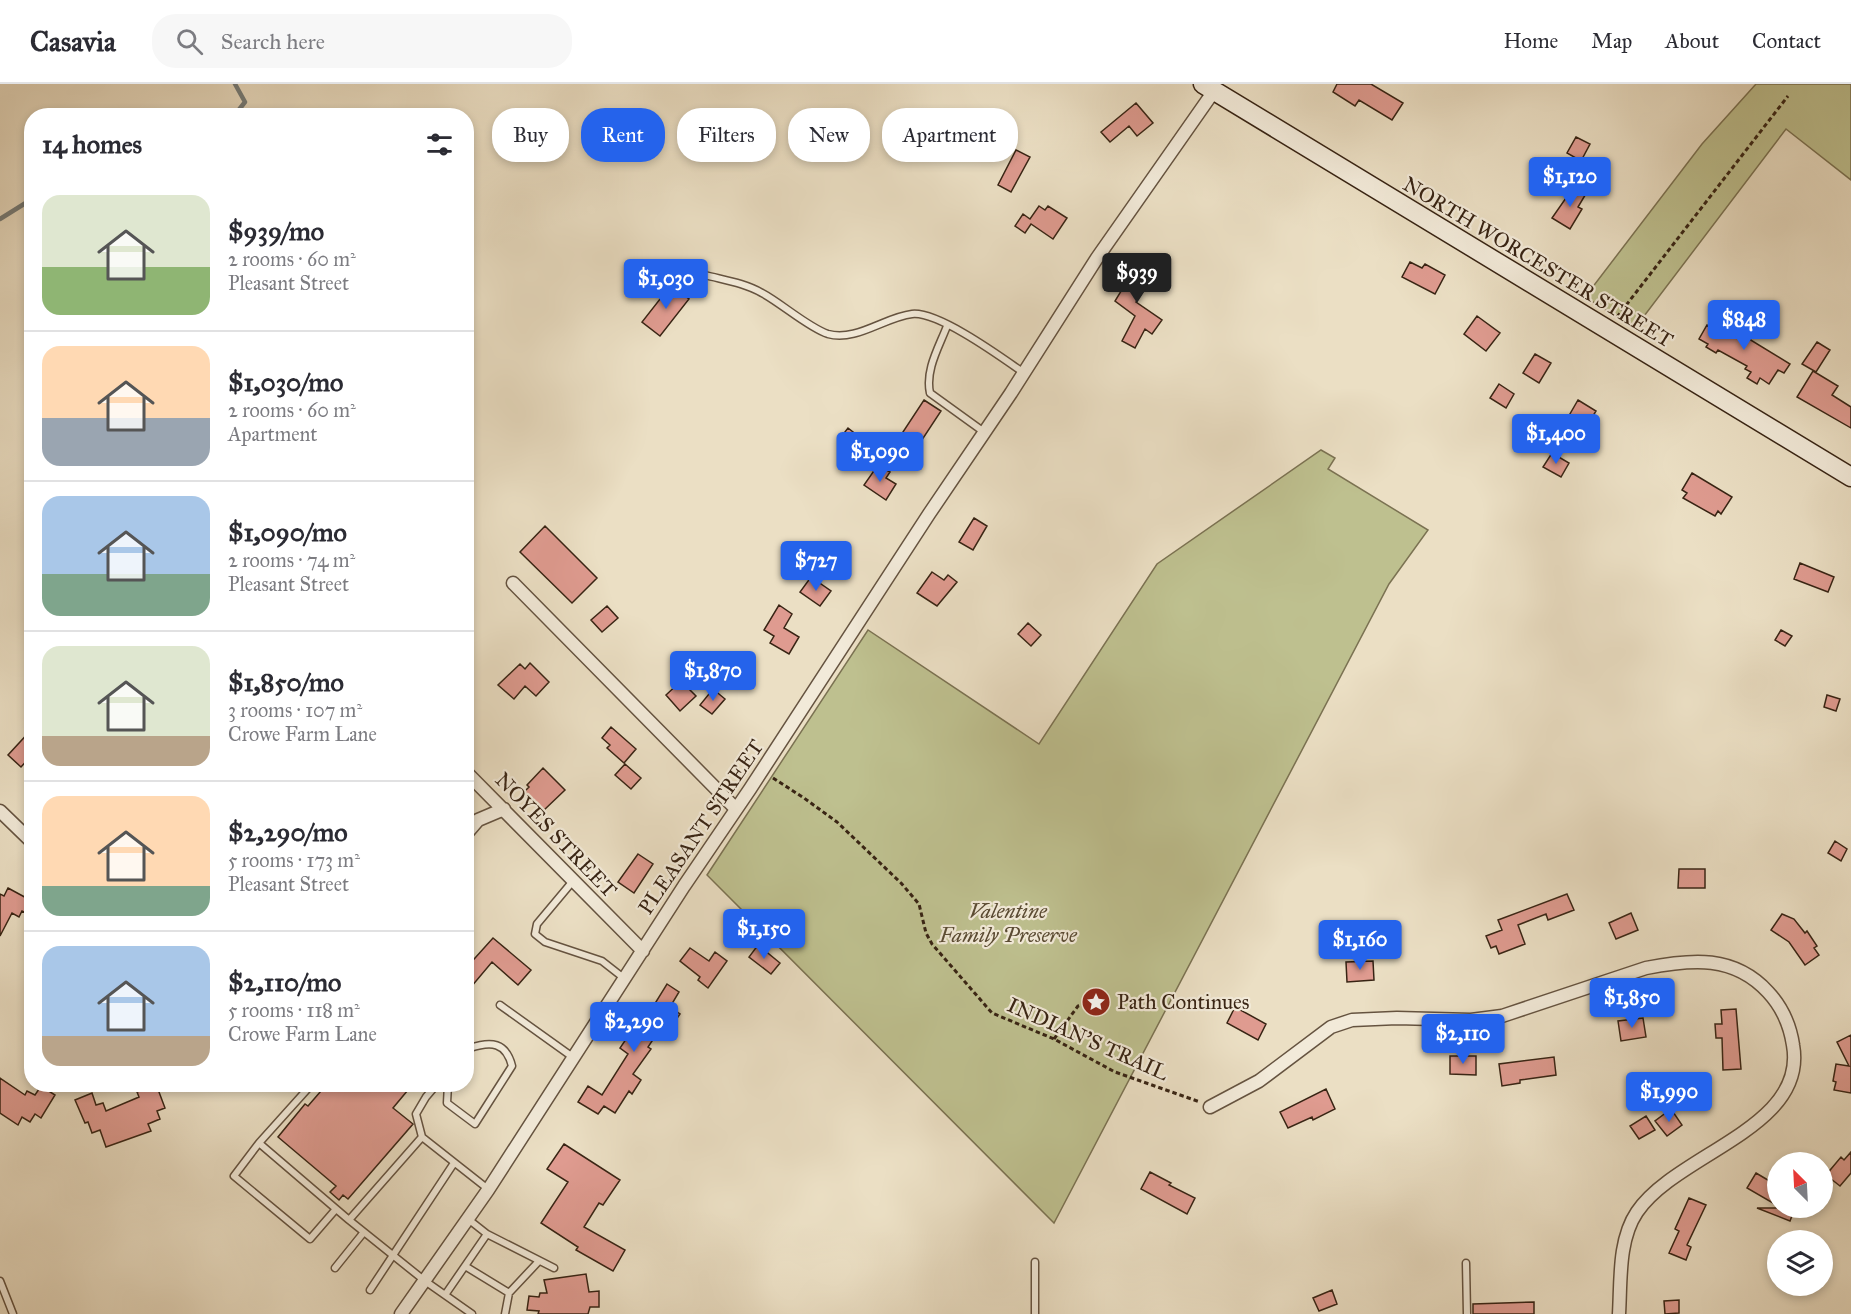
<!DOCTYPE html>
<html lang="en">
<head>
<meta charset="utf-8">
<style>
  body { margin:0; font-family:"IM FELL Great Primer",serif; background:#f7f7f7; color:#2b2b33; height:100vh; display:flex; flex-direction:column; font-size:22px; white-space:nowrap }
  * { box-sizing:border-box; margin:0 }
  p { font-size:20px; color:#7c7c81 }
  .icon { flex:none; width:33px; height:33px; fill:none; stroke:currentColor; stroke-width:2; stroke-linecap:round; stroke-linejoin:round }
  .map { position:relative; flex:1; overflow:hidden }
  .details { position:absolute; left:24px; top:24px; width:450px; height:984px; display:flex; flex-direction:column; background:#fff; border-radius:24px; box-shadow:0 3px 9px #0003 }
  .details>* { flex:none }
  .banner { position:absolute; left:492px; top:24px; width:570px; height:54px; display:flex; gap:12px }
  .needle { width:39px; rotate:336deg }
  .fabs { position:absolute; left:1767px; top:1068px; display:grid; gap:12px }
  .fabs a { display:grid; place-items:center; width:66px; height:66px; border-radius:50%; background:#fff; box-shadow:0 3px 9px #0003; font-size:30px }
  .price { position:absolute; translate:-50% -51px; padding:0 14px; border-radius:6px; background:#2563eb; color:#fff; font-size:20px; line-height:39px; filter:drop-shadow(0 2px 3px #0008) }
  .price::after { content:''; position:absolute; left:50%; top:36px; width:18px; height:14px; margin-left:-9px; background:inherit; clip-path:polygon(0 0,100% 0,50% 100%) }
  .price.selected { background:#222; color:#fff }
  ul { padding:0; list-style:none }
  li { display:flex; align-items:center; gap:18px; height:150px; padding:0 18px }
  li+li { border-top:2px solid #e1e1e2 }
  li span { display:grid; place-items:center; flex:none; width:168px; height:120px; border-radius:18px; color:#555 }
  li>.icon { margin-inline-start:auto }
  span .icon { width:72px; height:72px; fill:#fffc; stroke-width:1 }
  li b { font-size:26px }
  h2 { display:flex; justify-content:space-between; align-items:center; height:72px; padding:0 18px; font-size:26px }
  .tag { padding:0 21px; border-radius:24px; background:#fff; box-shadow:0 3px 9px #0003; font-size:21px; line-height:54px }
  .tag.selected { background:#2563eb; color:#fff }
  header { display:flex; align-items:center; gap:36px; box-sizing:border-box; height:84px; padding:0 30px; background:#fff; border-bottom:2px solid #e1e1e2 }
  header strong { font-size:28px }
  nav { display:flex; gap:33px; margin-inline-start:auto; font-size:21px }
  .search { width:420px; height:54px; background:#f7f7f7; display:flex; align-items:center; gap:15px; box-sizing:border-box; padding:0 21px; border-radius:24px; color:#7c7c81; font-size:22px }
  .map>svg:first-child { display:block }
  .green { fill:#bec08f; stroke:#7b7252; stroke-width:1.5 }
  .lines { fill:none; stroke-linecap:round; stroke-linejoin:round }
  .stream { stroke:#757d7b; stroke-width:4.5 }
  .building { fill:#df9b90; stroke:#382414; stroke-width:1.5 }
  .lane-casing { stroke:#655340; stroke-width:9 }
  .street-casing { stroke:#655340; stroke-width:15 }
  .secondary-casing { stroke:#382414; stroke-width:21 }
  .path { stroke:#382414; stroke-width:3; stroke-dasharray:4.5 3; stroke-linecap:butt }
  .lane { stroke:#f2ead9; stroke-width:6 }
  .street { stroke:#f2ead9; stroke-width:12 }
  .secondary { stroke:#f2ead9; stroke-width:18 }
  .labels { text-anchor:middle; stroke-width:4.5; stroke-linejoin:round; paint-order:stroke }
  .street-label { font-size:21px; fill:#382414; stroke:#f2ead9 }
  .park-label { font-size:21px; font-style:italic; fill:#5a4b33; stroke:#f2ead9 }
  .poi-label { font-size:21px; fill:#382414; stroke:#f2ead9; text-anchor:start }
</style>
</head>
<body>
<header>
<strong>Casavia</strong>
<div class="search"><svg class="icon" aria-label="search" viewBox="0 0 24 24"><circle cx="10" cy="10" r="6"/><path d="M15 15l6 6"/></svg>Search here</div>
<nav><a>Home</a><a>Map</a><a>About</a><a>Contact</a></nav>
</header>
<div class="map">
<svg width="1851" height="1230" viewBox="0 0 1851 1230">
  <rect width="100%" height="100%" fill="#ebdfc4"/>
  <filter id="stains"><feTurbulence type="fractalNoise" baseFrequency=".00333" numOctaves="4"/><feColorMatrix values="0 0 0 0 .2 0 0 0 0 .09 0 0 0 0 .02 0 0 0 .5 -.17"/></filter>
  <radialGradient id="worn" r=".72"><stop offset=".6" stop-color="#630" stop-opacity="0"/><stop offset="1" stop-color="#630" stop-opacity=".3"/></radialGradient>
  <!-- green -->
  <path class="green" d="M1756,0H1851V96L1786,45L1635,244L1585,213L1702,60Z
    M1321,366L1335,374L1328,385L1428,446L1389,500L1054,1139L707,791L868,546L1039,660L1157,480Z"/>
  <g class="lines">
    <!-- stream -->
    <path class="stream" d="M234,32L245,18L235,0
      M0,135L32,115"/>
  </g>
  <!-- building -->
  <path class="building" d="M1337,0H1371L1403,19L1392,36L1359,16L1355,22L1333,8Z
    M1136,19L1153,39L1137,52L1129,42L1110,58L1101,48Z
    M1576,53L1590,60L1581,77L1567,69Z
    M1016,66L1030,73L1011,108L998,101Z
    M1575,101L1587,108L1578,123L1582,125L1570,145L1552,134Z
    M1039,122L1045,126L1048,122L1067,134L1053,155L1031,140L1025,149L1015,142L1023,130L1030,135Z
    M1136,178L1155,190L1136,218L1162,236L1152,250L1145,245L1135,264L1122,257L1135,232L1115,217L1123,204L1120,202Z
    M1410,178L1422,184L1425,180L1445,191L1435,210L1402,193Z
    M671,201L689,215L660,252L642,238Z
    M1477,232L1500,249L1486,267L1464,250Z
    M1726,234L1753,250L1749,255L1790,280L1784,289L1778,286L1769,300L1760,294L1757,300L1747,294L1751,288L1745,285L1747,282L1718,266L1716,269L1706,263L1708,260L1699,255L1707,241L1719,247Z
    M1817,258L1830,266L1816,288L1802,280Z
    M1535,270L1551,279L1539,299L1523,289Z
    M1813,287L1838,302L1832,311L1851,323V344L1797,313Z
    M1499,300L1514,310L1506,324L1490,314Z
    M924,316L941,327L914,368L897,357Z
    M1578,316L1596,327L1585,345L1581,343L1577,350L1563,342Z
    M848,344L876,366L869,375L841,353Z
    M1552,369L1569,379L1561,393L1543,383Z
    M878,381L890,388L886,394L896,400L886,416L864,401Z
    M1692,389L1732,413L1721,430L1718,427L1715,432L1683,414L1687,409L1682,406Z
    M974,434L987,442L973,466L959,458Z
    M545,442L597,494L572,519L520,468Z
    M1800,479L1834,493L1828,508L1794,495Z
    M932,488L944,496L948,491L957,498L937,522L917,509Z
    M811,493L831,507L820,522L800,508Z
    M779,521L792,530L784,544L799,553L789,570L770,559L774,552L764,546Z
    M607,522L618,534L602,548L591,536Z
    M1028,539L1041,551L1031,562L1018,550Z
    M1781,546L1792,552L1785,562L1775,556Z
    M530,579L549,598L536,612L525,602L514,615L498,601L520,580L525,585Z
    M681,597L696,612L680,627L666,611Z
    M713,605L725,615L712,630L700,621Z
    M1827,611L1840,615L1836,627L1824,623Z
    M611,643L636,665L624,679L607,664L610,661L602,654Z
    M32,645V671L21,683L8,671Z
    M625,680L641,694L631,705L615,691Z
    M543,684L565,706L543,727L524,708L529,703L527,701Z
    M1835,757L1847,765L1841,777L1828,769Z
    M638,770L653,780L634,809L618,798Z
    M1679,785H1705V804H1678Z
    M8,804L32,817V832L22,827L19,833L12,829L0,852V810L4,812Z
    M1567,810L1574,826L1548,836L1546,830L1518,841L1525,860L1499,870L1496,862L1491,864L1486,852L1502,846L1498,836Z
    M1631,829L1638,846L1616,855L1609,839Z
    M1782,830L1794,835L1805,849L1807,847L1817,862L1814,864L1819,871L1805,881L1789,858L1771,846Z
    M493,854L531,886L518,901L492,878L466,909V884Z
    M758,861L780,879L771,890L749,873Z
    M690,864L709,877L715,868L727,877L708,904L698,896L700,893L680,877Z
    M1373,877L1374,896L1347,898L1346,878Z
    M667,900L679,908L670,923L680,930L671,943L664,939L648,963L651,965L633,990L641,996L632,1010L629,1007L615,1029L604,1022L598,1030L578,1018L588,1002L602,1011L628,970L620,964L639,936L635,934L643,921L651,926Z
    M1235,923L1266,940L1258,956L1227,939Z
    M1736,925L1741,985L1723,986L1722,954H1716L1715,940H1722L1721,926Z
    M1643,934L1646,953L1621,957L1618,937Z
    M1851,951V1009L1834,1006L1836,998L1833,997L1836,980L1849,982L1837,958Z
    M1450,972H1476V991L1450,990Z
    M1554,973L1556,991L1520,996V999L1502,1002L1499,980Z
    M0,994L25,1011L27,1007L35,1011L41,1002L55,1011L41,1034L35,1030L30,1038L22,1033L18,1041L0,1029Z
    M143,1000H156L165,1024L157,1027L160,1035L148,1040L151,1047L106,1063L100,1046L92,1049L88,1038L85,1039L75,1016L92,1009L96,1021L103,1019L106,1027L139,1013L137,1008L145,1005Z
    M327,1000H413L393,1024L413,1040L348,1115L343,1111L339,1116L330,1108L336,1102L278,1053L305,1020L308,1022Z
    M1326,1005L1335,1025L1313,1036L1312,1033L1288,1044L1280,1028Z
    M1671,1025L1682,1041L1667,1052L1655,1037Z
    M1646,1032L1655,1046L1639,1055L1630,1042Z
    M564,1060L620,1096L603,1121L599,1119L584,1143L625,1166L613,1187L576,1166L578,1163L541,1139L568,1098L547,1085Z
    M1851,1068V1089L1840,1102L1826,1091L1841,1073L1844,1076Z
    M1150,1088L1171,1099L1169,1101L1195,1114L1187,1130L1141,1105Z
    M1756,1089L1778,1102V1122L1747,1104Z
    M1689,1114L1706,1121L1687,1161L1691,1163L1686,1176L1669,1169L1679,1147L1675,1145Z
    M1757,1124H1795L1790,1137Z
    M586,1190L589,1208L599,1207V1223H590L588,1230H538L539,1227L527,1226L529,1212L539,1213L540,1209H547L544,1196Z
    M1332,1206L1337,1220L1319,1227L1313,1214Z
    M1679,1216V1229L1665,1230L1664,1217Z
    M1534,1218V1230H1473V1220Z"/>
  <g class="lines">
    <!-- lane casing -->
    <g class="lane-casing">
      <path id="lane" d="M705,191C724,196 745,199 762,209C781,219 809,244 828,250C856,258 885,233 912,230C938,227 1001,273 1024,289
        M947,242C939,263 925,286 930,309L984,348
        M573,797L537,840L535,850L545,858L602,877L625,895
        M500,921L574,974
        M466,961L470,964L466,968
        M312,1000L259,1059L349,1136L422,1053
        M437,1000L426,1013L416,1030L422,1053L488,1105
        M448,1000L447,1019L475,1040L512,982C506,958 491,957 470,964
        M259,1059L234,1092L310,1155L336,1125
        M349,1136L425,1197L472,1230
        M487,1150L554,1184
        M1035,1178V1230
        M1466,1179L1467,1230
        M465,1182L509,1209L539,1177
        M335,1184L364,1148
        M0,1197L13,1230
        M370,1206L454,1079
        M445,1211L487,1150L468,1135
        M505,1230L509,1209"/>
    </g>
    <!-- street casing -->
    <g class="street-casing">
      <path id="street" d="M513,499L736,725
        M466,688L643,867
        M0,727L32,758
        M466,750L478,736L504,725
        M1210,1023L1259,997L1331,943L1352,936L1397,934L1471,936L1502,932L1646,884C1692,875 1734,871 1768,908C1782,923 1790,941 1793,961C1808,1044 1677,1069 1637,1128C1618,1156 1621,1197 1619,1230
        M401,1230L488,1106L684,802L750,705L929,430L1011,309L1097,174L1214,7"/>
    </g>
    <!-- secondary casing -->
    <g class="secondary-casing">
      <path id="secondary" d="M1203,0L1851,393"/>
    </g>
    <!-- path -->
    <path class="path" d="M1617,233L1788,12
      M773,694L804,714L837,738L901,799L919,820L926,849L932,860L992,929L1054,955L1115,988L1200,1018
      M1054,955L1078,922L1096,918"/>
    <!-- lane -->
    <use href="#lane" class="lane"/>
    <!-- street -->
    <use href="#street" class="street"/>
    <!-- secondary -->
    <use href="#secondary" class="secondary"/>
  </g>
  <!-- icons -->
  <defs>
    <g id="sight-disc" transform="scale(1.5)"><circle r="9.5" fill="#8f2418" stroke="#f2ead9"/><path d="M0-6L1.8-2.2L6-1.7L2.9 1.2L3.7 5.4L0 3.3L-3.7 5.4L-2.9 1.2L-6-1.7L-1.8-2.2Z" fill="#fff"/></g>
  </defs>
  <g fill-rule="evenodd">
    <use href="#sight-disc" x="1096" y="918"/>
  </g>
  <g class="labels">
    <!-- street labels -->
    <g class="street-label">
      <text transform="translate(1538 178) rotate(31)" y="7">NORTH WORCESTER STREET</text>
      <text transform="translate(701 743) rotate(-56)" y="7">PLEASANT STREET</text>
      <text transform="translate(556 751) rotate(46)" y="7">NOYES STREET</text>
      <text transform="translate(1088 955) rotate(24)" y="7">INDIAN'S TRAIL</text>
    </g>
    <!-- park labels -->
    <g class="park-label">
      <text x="1008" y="834">Valentine<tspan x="1008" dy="24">Family Preserve</tspan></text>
    </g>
    <!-- poi labels -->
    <g class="poi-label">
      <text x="1117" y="925">Path Continues</text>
    </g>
  </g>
  <rect width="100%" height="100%" filter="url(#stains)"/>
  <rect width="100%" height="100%" fill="url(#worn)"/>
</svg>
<div class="fabs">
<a><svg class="needle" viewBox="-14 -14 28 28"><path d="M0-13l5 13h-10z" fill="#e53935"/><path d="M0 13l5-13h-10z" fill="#7c7c81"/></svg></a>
<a><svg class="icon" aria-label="layers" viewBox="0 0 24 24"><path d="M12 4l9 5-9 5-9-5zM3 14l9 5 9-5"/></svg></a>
</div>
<b class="price" style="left:1570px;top:124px">$1,120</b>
<b class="price selected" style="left:1137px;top:220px">$939</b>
<b class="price" style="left:666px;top:226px">$1,030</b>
<b class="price" style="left:1744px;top:267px">$848</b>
<b class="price" style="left:1556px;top:381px">$1,400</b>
<b class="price" style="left:880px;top:399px">$1,090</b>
<b class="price" style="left:816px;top:508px">$727</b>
<b class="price" style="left:713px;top:618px">$1,870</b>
<b class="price" style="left:764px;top:876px">$1,150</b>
<b class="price" style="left:1360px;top:887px">$1,160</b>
<b class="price" style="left:1632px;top:945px">$1,850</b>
<b class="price" style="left:634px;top:969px">$2,290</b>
<b class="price" style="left:1463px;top:981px">$2,110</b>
<b class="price" style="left:1669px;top:1039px">$1,990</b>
<div class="banner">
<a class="tag">Buy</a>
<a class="tag selected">Rent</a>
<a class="tag">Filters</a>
<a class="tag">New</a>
<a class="tag">Apartment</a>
</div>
<section class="details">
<h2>14 homes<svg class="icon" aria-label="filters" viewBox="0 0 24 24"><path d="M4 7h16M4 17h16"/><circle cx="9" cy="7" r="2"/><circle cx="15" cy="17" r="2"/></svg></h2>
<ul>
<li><span style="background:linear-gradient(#dfe7d0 60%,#8fb573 0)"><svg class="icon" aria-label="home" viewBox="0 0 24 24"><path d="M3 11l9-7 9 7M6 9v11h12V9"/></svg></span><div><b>$939/mo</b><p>2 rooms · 60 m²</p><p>Pleasant Street</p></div></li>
<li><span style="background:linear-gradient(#ffd9b3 60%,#9aa5b1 0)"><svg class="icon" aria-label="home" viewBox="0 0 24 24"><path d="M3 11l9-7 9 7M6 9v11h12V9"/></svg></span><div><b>$1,030/mo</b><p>2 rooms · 60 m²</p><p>Apartment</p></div></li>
<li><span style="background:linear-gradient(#a9c7e8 65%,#7fa58c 0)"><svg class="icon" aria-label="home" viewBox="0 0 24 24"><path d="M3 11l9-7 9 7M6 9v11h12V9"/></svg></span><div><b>$1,090/mo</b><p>2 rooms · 74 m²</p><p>Pleasant Street</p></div></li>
<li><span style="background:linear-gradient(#dfe7d0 75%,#b9a48a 0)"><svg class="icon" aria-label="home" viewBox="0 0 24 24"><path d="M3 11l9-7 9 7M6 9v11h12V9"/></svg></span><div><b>$1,850/mo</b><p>3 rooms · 107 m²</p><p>Crowe Farm Lane</p></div></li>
<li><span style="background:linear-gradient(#ffd9b3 75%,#7fa58c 0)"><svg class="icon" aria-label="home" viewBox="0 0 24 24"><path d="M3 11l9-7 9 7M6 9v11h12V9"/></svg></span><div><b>$2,290/mo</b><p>5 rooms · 173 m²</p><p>Pleasant Street</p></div></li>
<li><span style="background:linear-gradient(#a9c7e8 75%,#b9a48a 0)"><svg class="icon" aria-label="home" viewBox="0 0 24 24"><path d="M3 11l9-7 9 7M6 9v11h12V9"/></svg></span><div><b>$2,110/mo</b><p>5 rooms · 118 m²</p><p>Crowe Farm Lane</p></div></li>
</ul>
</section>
</div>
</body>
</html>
